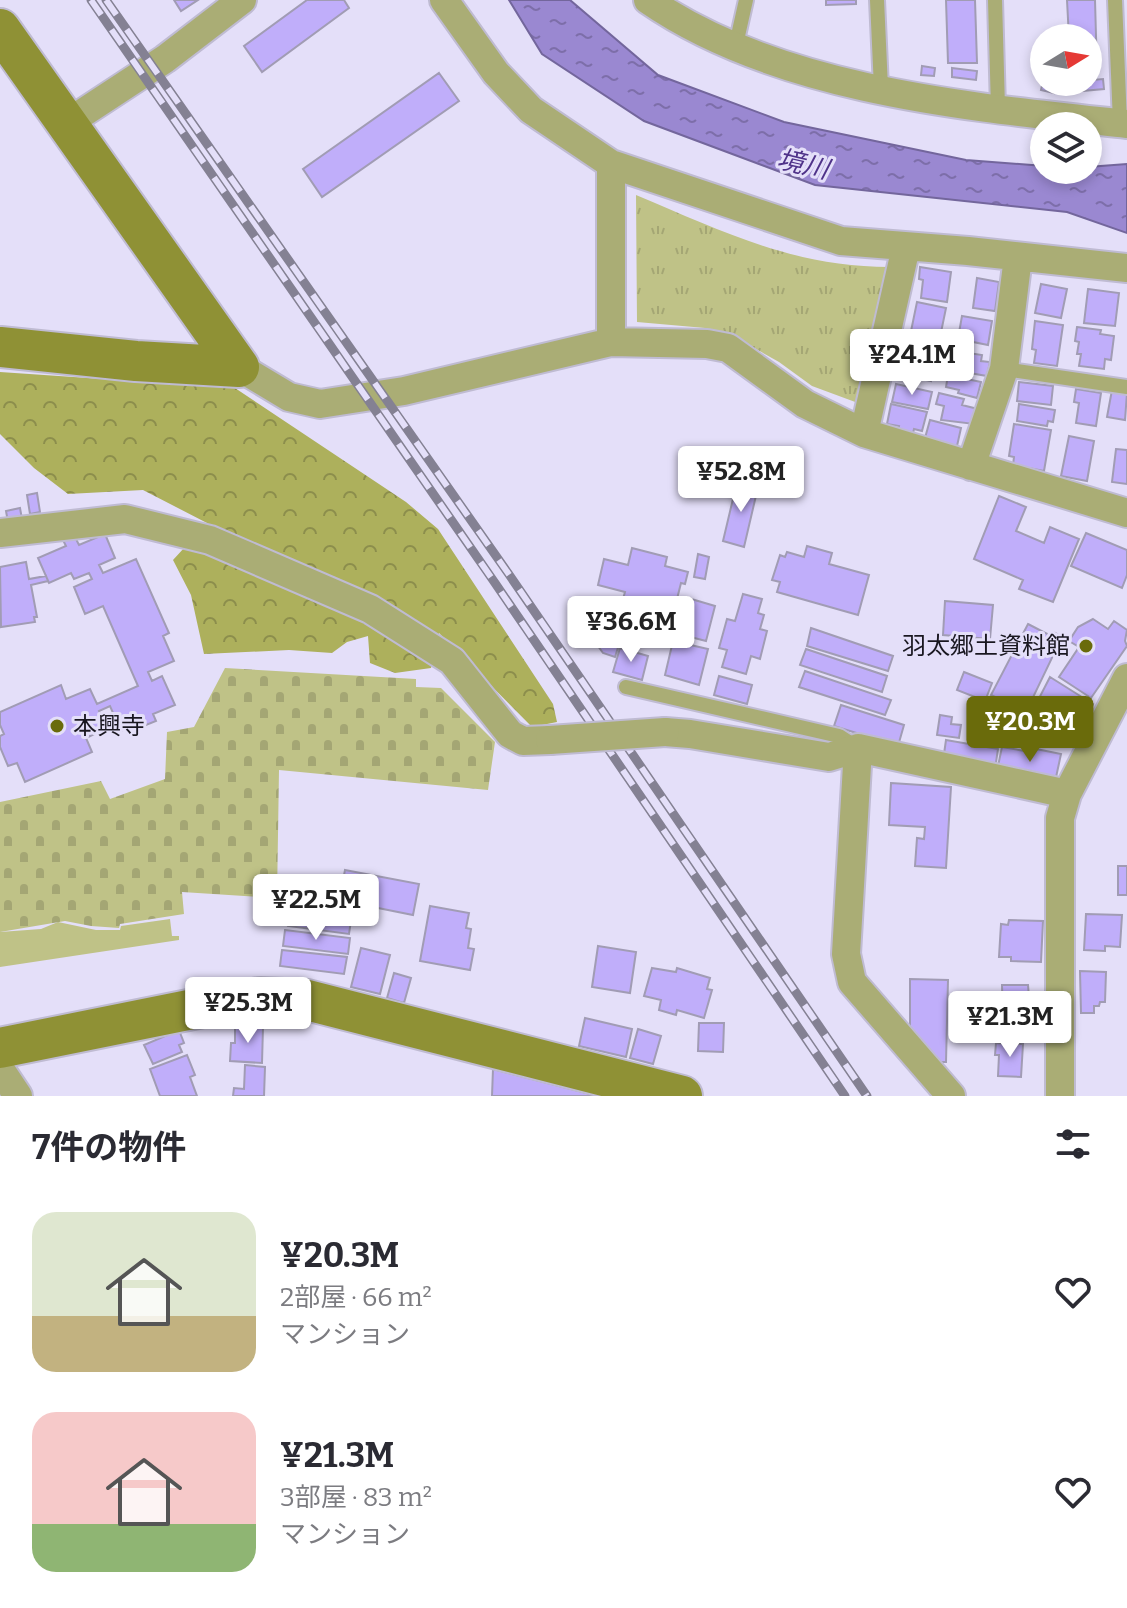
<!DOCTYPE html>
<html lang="ja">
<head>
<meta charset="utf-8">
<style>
  body { margin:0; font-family:Bitter,"Noto Sans JP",serif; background:#f2f2f3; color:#2b2b33; height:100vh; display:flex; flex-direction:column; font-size:30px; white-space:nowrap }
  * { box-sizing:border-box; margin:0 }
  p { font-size:26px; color:#7c7c81 }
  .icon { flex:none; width:44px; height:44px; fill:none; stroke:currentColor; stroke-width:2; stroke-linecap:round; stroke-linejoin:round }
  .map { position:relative; height:1096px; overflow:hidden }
  .side { display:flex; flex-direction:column; background:#fff; flex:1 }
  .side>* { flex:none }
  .needle { width:52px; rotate:79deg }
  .controls { position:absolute; left:1030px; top:24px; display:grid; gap:16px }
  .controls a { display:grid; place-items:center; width:72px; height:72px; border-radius:50%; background:#fff; box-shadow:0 4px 12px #0003; font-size:40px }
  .price { position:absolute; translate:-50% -68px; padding:0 18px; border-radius:8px; background:#fff; color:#222; font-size:26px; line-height:52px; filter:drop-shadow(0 2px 4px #0008) }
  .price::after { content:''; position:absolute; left:50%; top:48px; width:24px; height:18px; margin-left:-12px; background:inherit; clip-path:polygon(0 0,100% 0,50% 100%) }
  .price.selected { background:#6a6b0b; color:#fff }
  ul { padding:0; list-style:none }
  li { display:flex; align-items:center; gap:24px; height:200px; padding:0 32px }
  li span { display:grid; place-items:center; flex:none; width:224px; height:160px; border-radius:24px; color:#555 }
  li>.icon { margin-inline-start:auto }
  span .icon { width:96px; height:96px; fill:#fffc; stroke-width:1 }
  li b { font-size:34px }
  h2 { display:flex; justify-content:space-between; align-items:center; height:96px; padding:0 32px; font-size:34px }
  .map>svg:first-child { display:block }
  .grass { fill:#bfc287 }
  .forest { fill:url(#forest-crowns) }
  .cemetery { fill:url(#cemetery-stones) }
  .park { fill:url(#park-tufts) }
  .water { fill:url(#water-ripples); stroke:#73669c; stroke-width:2 }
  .building { fill:#c0aefa; stroke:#a19cb4; stroke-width:2 }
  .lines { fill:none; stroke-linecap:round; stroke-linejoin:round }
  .lane-casing { stroke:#bfbbd2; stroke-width:18 }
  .street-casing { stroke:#bfbbd2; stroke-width:32 }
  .secondary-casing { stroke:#bfbbd2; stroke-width:44 }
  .lane { stroke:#aaad75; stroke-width:14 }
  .street { stroke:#aaad75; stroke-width:28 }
  .secondary { stroke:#8f9135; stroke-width:40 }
  .rail-casing { stroke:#848193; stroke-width:9 }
  .rail { stroke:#e4dff9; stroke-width:6; stroke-dasharray:18; stroke-linecap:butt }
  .street-bridge-casing { stroke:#bfbbd2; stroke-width:32; stroke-linecap:butt }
  .street-bridge { stroke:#aaad75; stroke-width:28 }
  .poi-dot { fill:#6a6b0b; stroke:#e4dff9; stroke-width:3 }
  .labels { text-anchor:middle; stroke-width:6; stroke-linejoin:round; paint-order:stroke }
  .poi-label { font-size:24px; fill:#191720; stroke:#e4dff9; text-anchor:end }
  .water-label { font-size:26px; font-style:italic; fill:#4f3289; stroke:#e4dff9 }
</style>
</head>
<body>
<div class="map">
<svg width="1127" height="1096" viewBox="0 0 1127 1096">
  <defs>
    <pattern id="forest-crowns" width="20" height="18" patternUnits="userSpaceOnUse" patternTransform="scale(2)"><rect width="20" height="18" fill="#adb05c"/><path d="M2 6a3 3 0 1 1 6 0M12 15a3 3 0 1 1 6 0" fill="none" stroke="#8c8e4c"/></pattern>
    <pattern id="cemetery-stones" width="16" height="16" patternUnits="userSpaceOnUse" patternTransform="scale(2)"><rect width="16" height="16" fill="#bfc287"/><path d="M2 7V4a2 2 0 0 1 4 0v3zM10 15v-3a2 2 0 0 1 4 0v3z" fill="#a4a674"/></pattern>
    <pattern id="park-tufts" width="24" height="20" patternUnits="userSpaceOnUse" patternTransform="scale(2)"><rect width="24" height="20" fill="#bfc287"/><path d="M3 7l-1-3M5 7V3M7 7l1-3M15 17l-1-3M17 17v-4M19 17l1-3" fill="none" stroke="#a4a674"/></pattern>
    <pattern id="water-ripples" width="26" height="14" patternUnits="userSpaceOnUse" patternTransform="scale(2)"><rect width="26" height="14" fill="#9a88d1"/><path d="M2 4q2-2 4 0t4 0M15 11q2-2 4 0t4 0" fill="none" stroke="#7d6ea9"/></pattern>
  </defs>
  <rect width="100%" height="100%" fill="#e4dff9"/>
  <!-- grass -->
  <path class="grass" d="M170,919L172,936H179V940L0,967V932L41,929L58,922L96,930H120L121,926Z"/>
  <!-- forest -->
  <path class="forest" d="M0,372L235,388L406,502L438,529L553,704L557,722L532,727L439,633L431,668L395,673L370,663L368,636L347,642L332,653L289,650L204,654L191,595L173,560L207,523L143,490L68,494L34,468L0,434Z"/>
  <!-- cemetery -->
  <path class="cemetery" d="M225,668L416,679V687L441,688L495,742L488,790L279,770L277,898L182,892L184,914L120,924L119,928L91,926L65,921L0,932V802L101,781L110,799L165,779L167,732L194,727Z"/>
  <!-- park -->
  <path class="park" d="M636,195C724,232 796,268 894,267L866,406L812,386L779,362L733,336L705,328L637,322Z"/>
  <!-- water -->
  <path class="water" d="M509,0H570L658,75L784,122L966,160L1044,166V170H1088V167L1127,164V233L1067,212L815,185L644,121L542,54Z"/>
  <!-- building -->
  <path class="building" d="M174,0H198L181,11Z
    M307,0H344L349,8L262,72L244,46Z
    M826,0H856V4L826,5Z
    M946,0H975L977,63H948Z
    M1067,0H1095L1097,72H1088V38H1069Z
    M922,66L935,68L934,76L921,75Z
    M952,68L977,71L976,80L952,77Z
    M439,73L459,101L322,197L303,169Z
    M1103,79L1104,89L1072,92L1071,82Z
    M1043,81L1056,83L1054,93L1041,90Z
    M920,267L951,272L947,302L921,298L923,280L919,279Z
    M977,278L999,282L995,311L973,308Z
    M1041,284L1067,289L1061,318L1035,313Z
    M1088,289L1119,293L1115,326L1084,323Z
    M917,302L946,308L931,381L902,375Z
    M962,316L992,321L988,345L973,342L972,347L957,344Z
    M1035,321L1063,325L1057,366L1034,363L1036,350L1032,349Z
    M1077,327L1101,330L1100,334L1114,336L1111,360L1105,359L1104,369L1079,366L1081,354H1077L1079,342L1075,341Z
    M962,352L982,355L981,361L990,362L987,376L958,371Z
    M948,375L981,382L977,398L958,393L959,390L946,387Z
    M1019,382L1053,386L1051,405L1017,401Z
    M896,384L932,392L928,409L892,402Z
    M1076,389L1101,393L1096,426L1076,423L1079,403L1074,402Z
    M1112,390L1127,393L1125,420L1107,417Z
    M939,393L964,399L962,405L978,409L974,424L941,420L944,406L936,404Z
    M891,404L927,412L922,431L914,429L913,433L898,430L899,426L887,424Z
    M1019,404L1055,410L1053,422L1048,421L1047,426L1017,421Z
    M930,420L961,428L957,446L925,438Z
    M1014,424L1051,430L1044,471L1013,465L1014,457L1009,456Z
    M1069,436L1094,441L1087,481L1061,476Z
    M1116,449L1127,450V484L1112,482Z
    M705,453L762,464L759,482L701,470Z
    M737,482L758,487L744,547L723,541Z
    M37,493L40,512L30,514L27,495Z
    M999,496L1026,507L1016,531L1044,543L1050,527L1079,539L1053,602L1019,589L1023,580L974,559Z
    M20,508L22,519L8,522L6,511Z
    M1086,533L1127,550V575L1122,588L1071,566Z
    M105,534L115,558L99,565L103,573L136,559L169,633L163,636L174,661L148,672L152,681L162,676L175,705L153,714L156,721L141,727L139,723L121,731L110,706L99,711L107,728L86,738L92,752L25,782L17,763L8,766L0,747V736L4,734L0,725V712L61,685L66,699L90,689L97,704L138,686L103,606L85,614L74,587L92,579L89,573L74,579L71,573L49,583L38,558L66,546L63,540L74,535L79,545Z
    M807,546L832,553L829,564L869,575L858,615L777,592L780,582L772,580L780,555L785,557L787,552L804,557Z
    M632,548L667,557L665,566L688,572L685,584L681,583L675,607L643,599L641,604L623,599L625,592L598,585L604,559L628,565Z
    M698,554L709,557L705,579L694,577Z
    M26,562L29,579L46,576L48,581L31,585L37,617H34L35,622L1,627L0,567Z
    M743,594L762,599L758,613L764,615L760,629L767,631L760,659L751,656L746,674L722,667L727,650L719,648L727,619L735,621Z
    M688,598L715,606L706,641L679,634Z
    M945,601L993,605L990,639L943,635Z
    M598,609L627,619L615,657L603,653L590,635Z
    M1093,619L1108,629L1114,621L1127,630L1125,641L1127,646L1091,698L1059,677L1079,647L1069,641L1078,627Z
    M1028,624L1053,637L1055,633L1062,637L1026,712L991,695Z
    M811,628L893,656L888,671L807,646Z
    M673,641L708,649L699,685L665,675Z
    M620,648L648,656L642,680L613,672Z
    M806,649L887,676L882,692L800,665Z
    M805,671L891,700L885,715L799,687Z
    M964,672L992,683L985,701L957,690Z
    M719,676L752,685L747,704L714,695Z
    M1050,677L1093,704L1084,723L1048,718L1033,710Z
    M841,705L904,725L898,746L834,726Z
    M940,715L952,717L951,724L961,725L959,738L937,735Z
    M946,740L998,749L995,769L943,761Z
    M1002,747L1030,752L1031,748L1061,754L1055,782L997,771Z
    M891,783L951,787L946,868L915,866L917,838L924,839L925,827L889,825Z
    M1118,866H1127V895H1118Z
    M345,870L419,884L413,915L353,903L355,893L341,891Z
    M430,906L469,913L466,928L471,929L468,948L474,949L470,970L420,961Z
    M290,907L352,914L349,934L288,926Z
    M1086,914L1122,915L1120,947L1105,946V951L1084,950Z
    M1009,920L1043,921L1041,962L1011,961V957H999L1001,924L1008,925Z
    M285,930L350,938L348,954L283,946Z
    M598,946L636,952L630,993L592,987Z
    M361,948L390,955L380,994L351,987Z
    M282,950L347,957L344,974L280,966Z
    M652,968L676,972L677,968L710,978L707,989L712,990L704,1018L677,1010L676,1015L659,1010L661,1000L644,996Z
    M1080,971L1106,972L1105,1002H1100L1099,1006H1094V1013H1081Z
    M394,973L411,978L404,1003L387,998Z
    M910,979L948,980L946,1062H935L910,1043Z
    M1002,985H1028L1031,1022H1003Z
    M585,1018L632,1029L626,1057L579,1046Z
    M699,1023H724L723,1052L698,1051Z
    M235,1026L263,1027L262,1063L230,1061L231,1043H235Z
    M638,1029L661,1036L653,1064L630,1058Z
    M179,1030L184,1043L179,1045L182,1052L153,1064L144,1045Z
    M996,1043L1023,1044L1021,1077L998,1076L999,1055H995Z
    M187,1055L195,1075L190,1077L197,1096H160L150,1069Z
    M245,1065L265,1067L264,1096H233L234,1088L244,1089Z
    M493,1069L598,1096H492Z"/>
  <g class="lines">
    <!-- lane casing -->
    <g class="lane-casing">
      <path id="lane" d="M877,0L881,88
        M995,0L998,108
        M1115,0L1120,123
        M735,49L746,0
        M1004,369L1127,387
        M626,687L839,736L856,747"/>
    </g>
    <!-- street casing -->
    <g class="street-casing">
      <path id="street" d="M444,0L496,73L531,110L611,164L841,241L968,251L1127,268
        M648,0C780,91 971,107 1127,124
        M66,124L165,59L242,0
        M611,342V164
        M239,367L289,397L320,404L404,391L611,342L707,344L728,348L805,404L864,433L1127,513
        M864,433L906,247
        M971,466L1004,369L1018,257
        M0,533L125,519L210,540L370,609L452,661L510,734L523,741L550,740
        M665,732L690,734L829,757L858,748L1067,794
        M858,748L846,954L852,982L951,1096
        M0,1069L18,1096
        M1060,1096V818L1067,794L1127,678"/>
    </g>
    <!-- secondary casing -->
    <g class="secondary-casing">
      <path id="secondary" d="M0,29L239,367L136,361L0,347
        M0,1048L208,1006L260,998L307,1000L682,1096"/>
    </g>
    <!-- lane -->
    <use href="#lane" class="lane"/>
    <!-- street -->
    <use href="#street" class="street"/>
    <!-- secondary -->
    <use href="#secondary" class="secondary"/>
    <!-- rail casing -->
    <g class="rail-casing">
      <path id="rail" d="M91,0L495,583L845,1096
        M106,0L508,573L867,1096"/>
    </g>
    <!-- rail -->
    <use href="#rail" class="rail"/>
    <!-- street-bridge casing -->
    <g class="street-bridge-casing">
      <path id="street-bridge" d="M550,740L665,732"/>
    </g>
    <!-- street-bridge -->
    <use href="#street-bridge" class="street-bridge"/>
  </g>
  <!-- markers -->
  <g class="poi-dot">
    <circle cx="1086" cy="646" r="8"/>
    <circle cx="57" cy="726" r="8"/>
  </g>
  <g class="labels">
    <!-- poi labels -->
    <g class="poi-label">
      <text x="1070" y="654">羽太郷土資料館</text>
      <text x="73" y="734" text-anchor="start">本興寺</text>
    </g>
    <!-- water labels -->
    <g class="water-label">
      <text transform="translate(803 164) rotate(13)" y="9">境川</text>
    </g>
  </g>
</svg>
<div class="controls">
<a><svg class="needle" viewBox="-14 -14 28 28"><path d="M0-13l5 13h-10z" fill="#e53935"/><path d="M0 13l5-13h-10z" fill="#7c7c81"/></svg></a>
<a><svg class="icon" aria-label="layers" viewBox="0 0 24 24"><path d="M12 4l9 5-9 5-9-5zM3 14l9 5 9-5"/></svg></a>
</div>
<b class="price" style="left:912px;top:397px">¥24.1M</b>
<b class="price" style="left:741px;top:514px">¥52.8M</b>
<b class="price" style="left:631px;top:664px">¥36.6M</b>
<b class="price selected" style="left:1030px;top:764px">¥20.3M</b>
<b class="price" style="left:316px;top:942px">¥22.5M</b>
<b class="price" style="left:248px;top:1045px">¥25.3M</b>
<b class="price" style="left:1010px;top:1059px">¥21.3M</b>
</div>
<section class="side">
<h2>7件の物件<svg class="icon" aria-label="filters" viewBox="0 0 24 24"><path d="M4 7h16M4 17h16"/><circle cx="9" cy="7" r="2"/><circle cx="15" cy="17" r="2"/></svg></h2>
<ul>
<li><span style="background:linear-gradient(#dfe7d0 65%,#c2b280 0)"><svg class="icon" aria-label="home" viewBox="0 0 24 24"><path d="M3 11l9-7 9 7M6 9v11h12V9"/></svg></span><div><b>¥20.3M</b><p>2部屋 · 66 m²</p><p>マンション</p></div><svg class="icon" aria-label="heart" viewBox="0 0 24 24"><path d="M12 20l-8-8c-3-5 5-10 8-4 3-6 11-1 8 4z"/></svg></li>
<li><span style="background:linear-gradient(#f6c9c9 70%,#8fb573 0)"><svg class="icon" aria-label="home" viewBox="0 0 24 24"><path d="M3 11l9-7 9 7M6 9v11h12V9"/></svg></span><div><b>¥21.3M</b><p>3部屋 · 83 m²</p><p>マンション</p></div><svg class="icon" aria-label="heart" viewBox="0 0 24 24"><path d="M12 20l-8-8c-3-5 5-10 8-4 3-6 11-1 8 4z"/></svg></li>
</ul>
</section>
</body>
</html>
